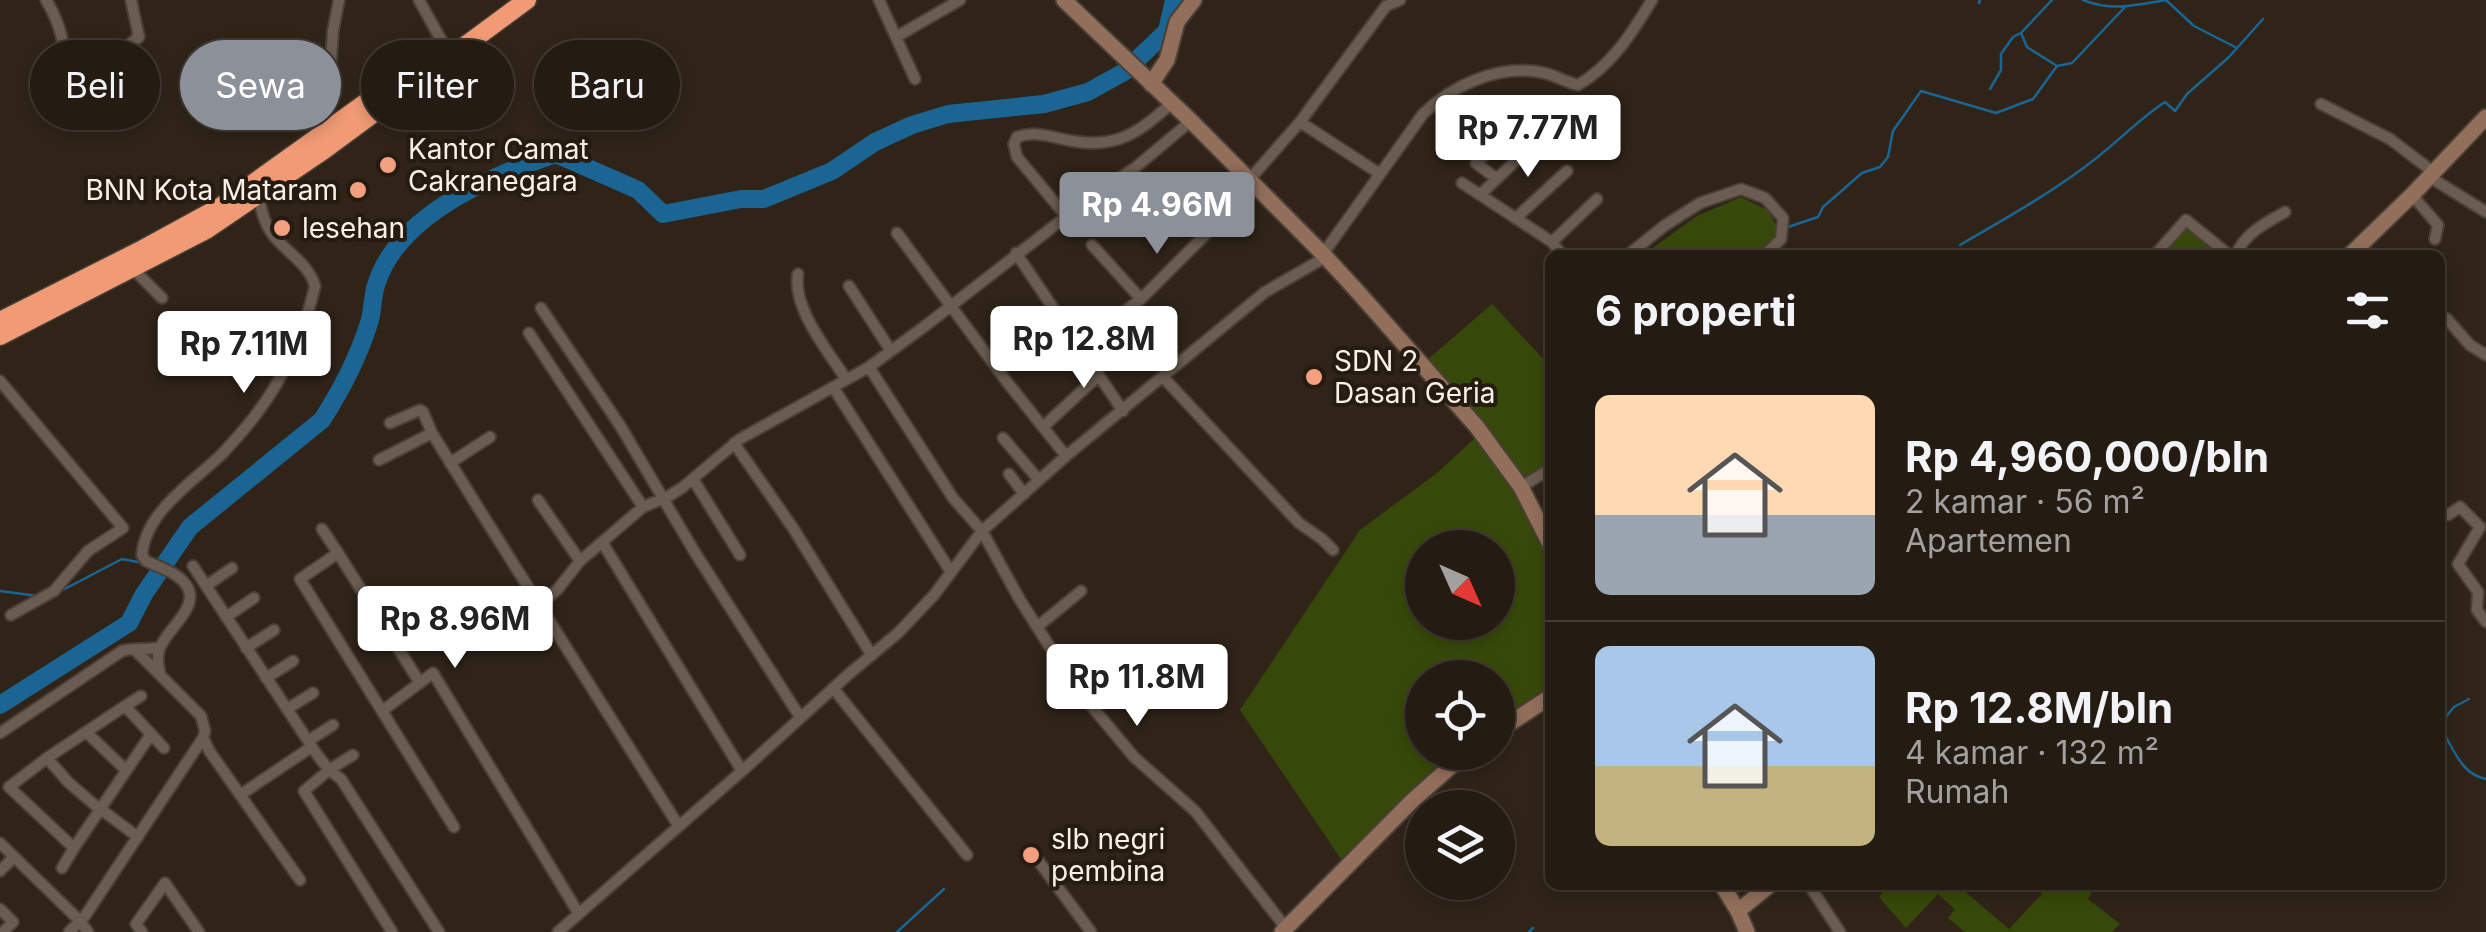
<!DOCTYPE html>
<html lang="id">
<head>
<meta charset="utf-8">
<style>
  body { margin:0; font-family:Inter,sans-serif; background:#2c241c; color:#f1f3f6; height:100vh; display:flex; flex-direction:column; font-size:38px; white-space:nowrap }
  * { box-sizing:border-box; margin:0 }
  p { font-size:32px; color:#a3a1a0 }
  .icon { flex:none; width:55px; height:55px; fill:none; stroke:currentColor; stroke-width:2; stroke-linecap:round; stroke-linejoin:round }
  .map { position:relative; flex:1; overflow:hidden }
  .sheet { position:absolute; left:1545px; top:250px; width:900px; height:640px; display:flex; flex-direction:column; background:#241b13; border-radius:15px; box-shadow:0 5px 15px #0003,0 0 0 2px #413933 }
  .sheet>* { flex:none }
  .top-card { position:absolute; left:30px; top:40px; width:950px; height:90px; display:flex; gap:20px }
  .needle { width:65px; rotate:135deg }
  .fabs { position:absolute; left:1405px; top:530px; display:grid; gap:20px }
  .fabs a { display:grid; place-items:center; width:110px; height:110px; border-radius:50%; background:#241b13; box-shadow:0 5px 15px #0003,0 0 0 2px #413933; font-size:50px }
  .price { position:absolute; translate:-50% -85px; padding:0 22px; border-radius:10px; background:#fff; color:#222; font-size:32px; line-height:65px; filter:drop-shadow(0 2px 5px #0008) }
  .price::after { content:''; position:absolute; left:50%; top:60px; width:30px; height:22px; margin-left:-15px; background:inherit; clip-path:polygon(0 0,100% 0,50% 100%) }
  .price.on { background:#8c9099; color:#fff }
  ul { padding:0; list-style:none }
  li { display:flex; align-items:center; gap:30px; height:250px; padding:0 50px }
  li+li { border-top:2px solid #413933 }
  li span { display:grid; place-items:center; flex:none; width:280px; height:200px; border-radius:15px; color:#555 }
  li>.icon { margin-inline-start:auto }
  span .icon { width:120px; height:120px; fill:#fffc; stroke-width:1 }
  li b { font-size:42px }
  h2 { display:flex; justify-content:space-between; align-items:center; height:120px; padding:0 50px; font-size:42px }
  .tag { padding:0 35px; border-radius:45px; background:#241b13; box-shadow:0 5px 15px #0003,0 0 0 2px #413933; font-size:35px; line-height:90px }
  .tag.on { background:#8c9099; color:#fff }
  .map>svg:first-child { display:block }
  .green { fill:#37490a; fill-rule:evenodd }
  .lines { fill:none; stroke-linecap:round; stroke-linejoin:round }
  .stream { stroke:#1a6593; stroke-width:2.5 }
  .river { stroke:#1a6593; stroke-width:18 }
  .street-casing { stroke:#493f36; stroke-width:14 }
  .secondary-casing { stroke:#493f36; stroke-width:19 }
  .highway-casing { stroke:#493f36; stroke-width:21 }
  .street { stroke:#6a5c50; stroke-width:10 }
  .secondary { stroke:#926f5b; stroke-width:15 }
  .highway { stroke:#f19b76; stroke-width:18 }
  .poi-dot { fill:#f2a080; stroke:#261b10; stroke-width:4 }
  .labels { text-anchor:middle; stroke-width:8; stroke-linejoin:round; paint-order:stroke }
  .poi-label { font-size:28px; fill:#f8f0e9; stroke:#261b10; text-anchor:start }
</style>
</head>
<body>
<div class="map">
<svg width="2486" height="932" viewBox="0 0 2486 932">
  <rect width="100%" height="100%" fill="#302419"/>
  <!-- green -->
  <path class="green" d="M1741,197L1769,211L1779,233L1757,255H1643L1697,216Z
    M2186,226L2221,255H2162Z
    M1492,304L1547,363L1550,362V463L1516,490L1550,555V692L1498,725V678H1422V752L1457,753L1442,762L1341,859L1240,710L1360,530L1437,473L1488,426L1426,361ZM1422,548H1498V622H1422Z
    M1888,885H1967L1963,890L2009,929L2042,894L2036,887L2038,885H2096L2088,899L2120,924L2112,932H1965L1948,918L1955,909L1938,894L1906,928L1879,897Z"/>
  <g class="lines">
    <!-- stream -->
    <path class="stream" d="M2083,0C2112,12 2136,5 2166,0L2194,26L2235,47
      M1979,3L1980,0
      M2021,33L2027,47L2057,66L2072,63L2125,7
      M1990,89L2001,70V54L2013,37L2021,33L2052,0
      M1788,227L1818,217L1823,207L1862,173L1880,167L1888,157L1893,131L1921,91L1996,113L2033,99L2057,66
      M1960,245C2003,220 2046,196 2086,166C2114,146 2136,121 2165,102L2175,111L2187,94L2229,57L2263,19
      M0,591L38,596
      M59,592L122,559L143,563
      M2440,724L2454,707L2469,699
      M2447,739C2457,757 2465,775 2486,779
      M2440,744L2447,739L2441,726
      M897,932L944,889
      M1529,932L1533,928"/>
    <!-- river -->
    <path class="river" d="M0,705L129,623L144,594L190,527L322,420C340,392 359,355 369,323C373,311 372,298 376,285C398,214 492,175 556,154L638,190L663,214L741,199H764L832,171L875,142L912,125L948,114L1044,104L1088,92L1124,72L1167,31L1174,0"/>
    <!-- street casing -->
    <g class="street-casing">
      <path id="street" d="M46,0C60,22 67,50 65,76
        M419,0L445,47
        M879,0L915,79
        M896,37L960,0
        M123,75L116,61L117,54L139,37L131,0
        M2321,104L2390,139L2432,171
        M1300,122L1380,174
        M326,131L333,31L339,0
        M2428,176L2486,212
        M1497,179L1476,163L1513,128
        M1462,183L1552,242L1562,255
        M1480,195L1532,145
        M2412,195L2438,225L2435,239
        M1066,216L1017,157L1014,144L1017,137C1036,130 1053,138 1072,141C1118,149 1139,132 1172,103
        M1516,218L1567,171
        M897,233L1007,382L1066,456
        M1552,242L1597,199
        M1092,245L1141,299
        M1016,253L1123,411
        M1323,254L1423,114C1453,85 1497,65 1540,72C1553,74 1565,82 1578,85C1612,65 1632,33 1652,0
        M1628,255L1664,226L1700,203L1741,189L1765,198L1783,218L1781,239L1765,255
        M2155,255L2186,220L2229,255
        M2236,255C2244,234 2265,223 2285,212
        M133,269L162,298
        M798,274C792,308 828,351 846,379
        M849,286L891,351
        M541,308L621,427L694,551L800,717
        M2440,316L2447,319L2470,345L2486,355
        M529,333L643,507
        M1079,347L1141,299L1211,229L1249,180L1300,122L1386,6L1400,0
        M869,367L953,498L982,531L1020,600L1074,685L1134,757L1195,811L1286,928
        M1163,377L1299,523L1322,539L1333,550
        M0,381L123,528L88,551L54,591L11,615
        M833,387L951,572
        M390,423L420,410L423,412L432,433L479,509L678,825
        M1043,427L1098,376
        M1003,438L1039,480
        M734,443L793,528L871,654
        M379,460L432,433
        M450,463L490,437
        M1009,474L1024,494
        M693,479L740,555
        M1521,487L1550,469
        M538,500L580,561
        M2440,511L2448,515L2460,507L2480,527L2458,564L2478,592L2477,610L2486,622
        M322,529L338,553
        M602,542L742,771
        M193,566L316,753L329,770L341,779L439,932
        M206,586L232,568
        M540,605L557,590L580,561L643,507L669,496L683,487L740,439L869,367L925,326L1085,202L1136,167L1191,121
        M226,617L254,598
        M1037,627L1081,591
        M246,648L274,630
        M160,674C158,666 157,658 159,650C166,628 207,604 182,580C173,571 157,566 146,561L142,555C145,512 194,481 222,454C234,441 247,427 257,413C285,377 305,330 315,286C309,264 286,252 273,235C264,223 261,209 258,195
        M266,678L293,661
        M833,688L967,855
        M125,706L141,696
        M287,709L313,693
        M382,711L300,579L338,553L420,683
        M86,732L126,770
        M0,733L122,651C134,647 147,651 160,647
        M151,734L164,748
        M203,738L210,752L300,880
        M308,741L333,725
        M353,755L329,770L304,791L392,932
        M47,758L125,706L151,734L74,848L9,787L47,758L68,782L97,807L99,808L138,837
        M240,795L307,750
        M454,827L382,711L433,673L579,914
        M0,843L80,921L88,932
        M1037,859L1091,932
        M62,868L74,848
        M0,871L14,857
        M1809,885L1840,932
        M0,909L13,922L3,932
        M69,932L85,916L203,738L205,731L201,716L135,650
        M142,932L136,924L165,883L199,932
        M558,932L742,771L850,673L898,633L934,595L982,531L1066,456L1265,292L1326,257"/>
    </g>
    <!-- secondary casing -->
    <g class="secondary-casing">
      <path id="secondary" d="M1064,0L1191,121L1323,254L1358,292L1477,427L1521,487L1550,544
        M1151,84L1167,60L1177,22L1194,0
        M2350,255L2412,195L2486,117
        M1498,731L1550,697
        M1722,885L1738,911L1747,932
        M1738,911L1770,885
        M1282,932L1412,801L1467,752"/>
    </g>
    <!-- highway casing -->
    <g class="highway-casing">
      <path id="highway" d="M0,321L143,249L220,207L400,78
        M0,336L206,230L324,150L527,0"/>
    </g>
    <!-- street -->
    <use href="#street" class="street"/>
    <!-- secondary -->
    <use href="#secondary" class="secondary"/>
    <!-- highway -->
    <use href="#highway" class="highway"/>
  </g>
  <!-- markers -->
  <g class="poi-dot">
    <circle cx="388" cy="165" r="10"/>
    <circle cx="358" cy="190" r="10"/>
    <circle cx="282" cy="228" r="10"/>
    <circle cx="1314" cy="377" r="10"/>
    <circle cx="1031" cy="855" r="10"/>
  </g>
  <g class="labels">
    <!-- poi labels -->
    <g class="poi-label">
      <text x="408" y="159">Kantor Camat<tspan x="408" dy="32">Cakranegara</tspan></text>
      <text x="338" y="200" text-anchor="end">BNN Kota Mataram</text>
      <text x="302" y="238">lesehan</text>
      <text x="1334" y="371">SDN 2<tspan x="1334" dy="32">Dasan Geria</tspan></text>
      <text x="1051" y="849">slb negri<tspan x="1051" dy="32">pembina</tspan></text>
    </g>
  </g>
</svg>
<div class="fabs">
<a><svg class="needle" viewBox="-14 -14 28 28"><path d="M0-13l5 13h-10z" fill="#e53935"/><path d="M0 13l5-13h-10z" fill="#a3a1a0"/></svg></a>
<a><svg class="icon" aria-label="locate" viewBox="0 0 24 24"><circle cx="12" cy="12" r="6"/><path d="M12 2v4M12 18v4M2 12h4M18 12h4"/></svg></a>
<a><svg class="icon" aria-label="layers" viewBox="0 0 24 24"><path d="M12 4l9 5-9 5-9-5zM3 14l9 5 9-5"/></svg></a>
</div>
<b class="price" style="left:1528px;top:180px">Rp 7.77M</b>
<b class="price on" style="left:1157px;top:257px">Rp 4.96M</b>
<b class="price" style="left:1084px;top:391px">Rp 12.8M</b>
<b class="price" style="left:244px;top:396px">Rp 7.11M</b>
<b class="price" style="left:455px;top:671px">Rp 8.96M</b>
<b class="price" style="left:1137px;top:729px">Rp 11.8M</b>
<div class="top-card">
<a class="tag">Beli</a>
<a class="tag on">Sewa</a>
<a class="tag">Filter</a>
<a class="tag">Baru</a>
</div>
<section class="sheet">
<h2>6 properti<svg class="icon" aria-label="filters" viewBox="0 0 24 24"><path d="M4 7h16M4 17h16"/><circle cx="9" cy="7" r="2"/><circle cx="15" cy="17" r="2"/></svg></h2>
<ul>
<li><span style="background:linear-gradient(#ffd9b3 60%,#9aa5b1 0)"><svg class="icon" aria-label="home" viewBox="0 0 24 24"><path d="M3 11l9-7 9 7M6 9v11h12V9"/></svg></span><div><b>Rp 4,960,000/bln</b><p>2 kamar · 56 m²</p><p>Apartemen</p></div></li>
<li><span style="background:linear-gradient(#a9c7e8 60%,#c2b280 0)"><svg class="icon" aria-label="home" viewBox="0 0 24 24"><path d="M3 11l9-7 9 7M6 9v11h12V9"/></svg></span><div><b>Rp 12.8M/bln</b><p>4 kamar · 132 m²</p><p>Rumah</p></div></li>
</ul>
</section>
</div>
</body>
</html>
